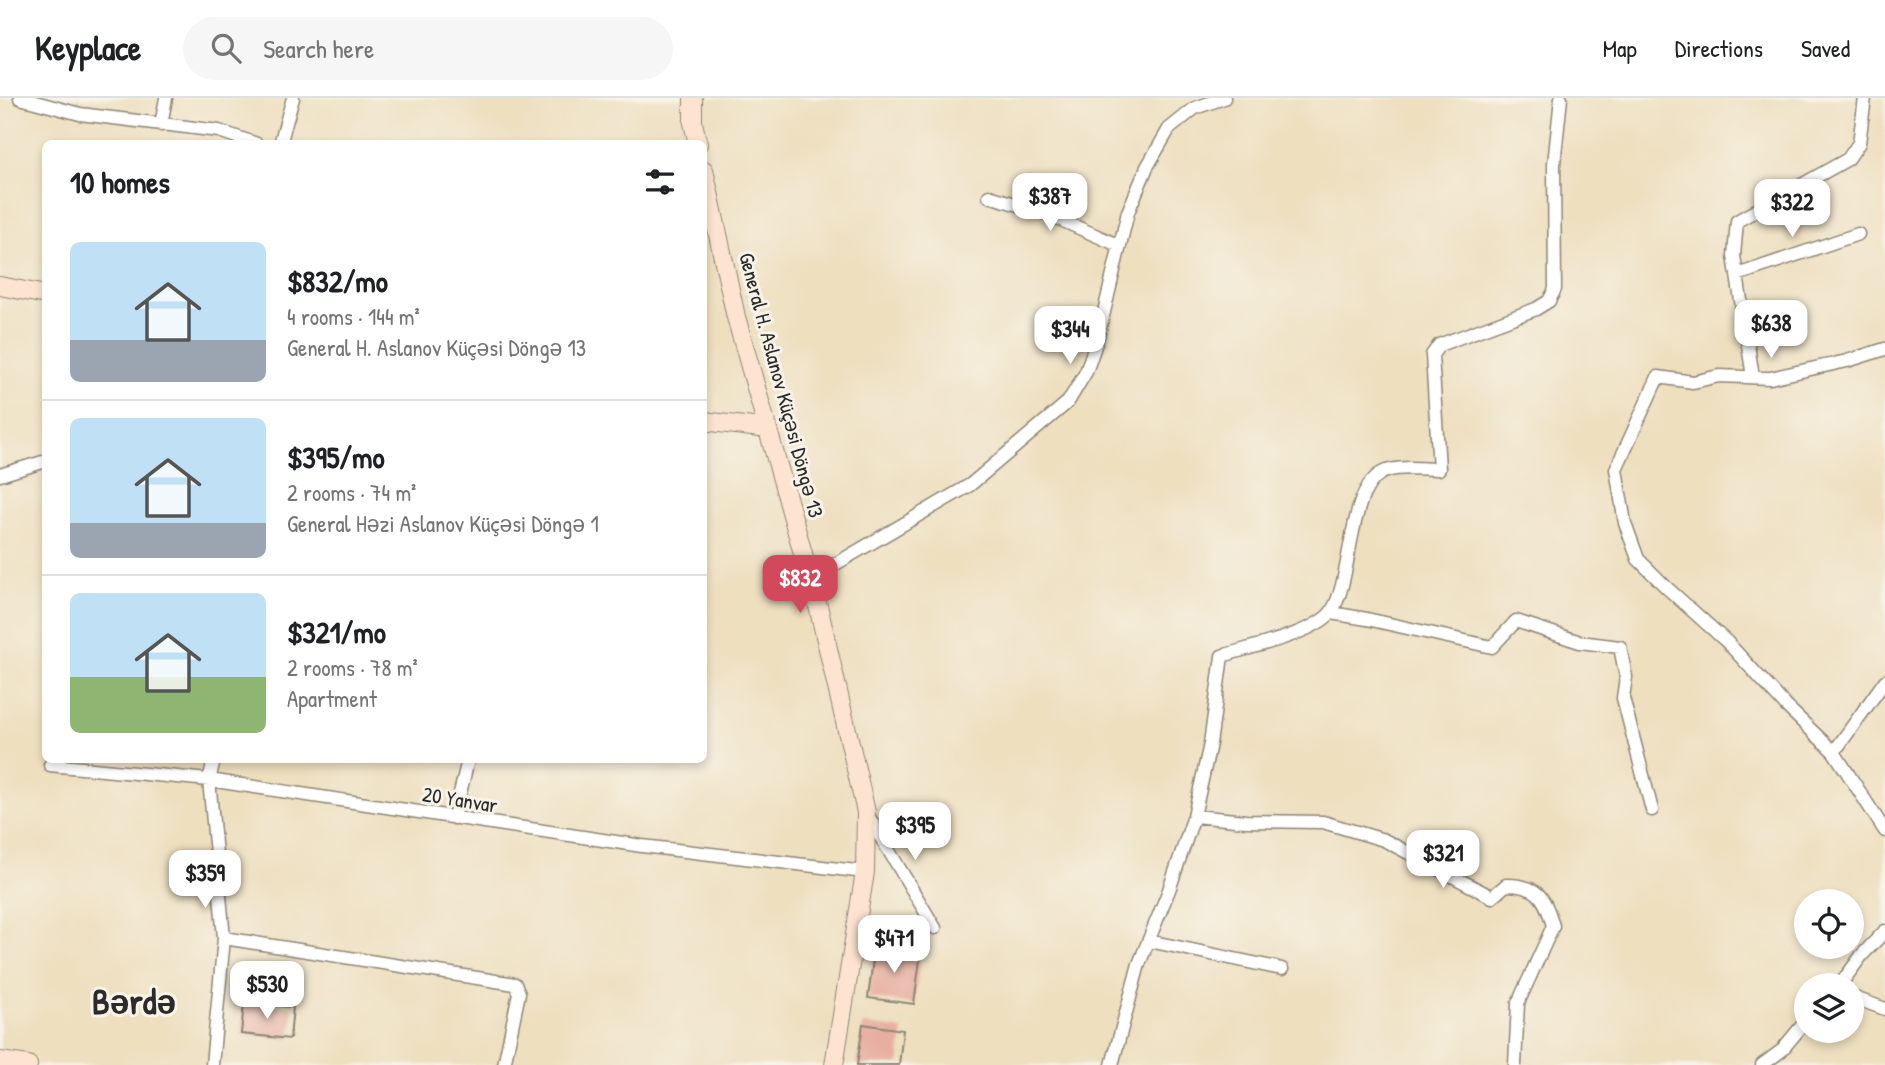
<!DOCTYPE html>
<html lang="en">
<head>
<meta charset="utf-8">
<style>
  body { margin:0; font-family:"Patrick Hand",sans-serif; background:#f6f6f6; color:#202124; height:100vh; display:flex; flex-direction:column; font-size:26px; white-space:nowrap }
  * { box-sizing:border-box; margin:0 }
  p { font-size:23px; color:#757577 }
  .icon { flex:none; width:38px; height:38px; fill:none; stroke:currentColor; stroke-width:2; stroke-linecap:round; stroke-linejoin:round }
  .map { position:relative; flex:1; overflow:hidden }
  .details { position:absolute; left:42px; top:42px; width:665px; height:623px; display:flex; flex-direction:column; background:#fff; border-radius:10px; box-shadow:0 4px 10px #0003 }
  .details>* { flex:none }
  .controls { position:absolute; left:1794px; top:791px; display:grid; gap:14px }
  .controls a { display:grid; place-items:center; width:70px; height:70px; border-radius:50%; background:#fff; box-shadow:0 4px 10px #0003; font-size:35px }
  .price { position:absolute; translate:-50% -60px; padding:0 16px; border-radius:14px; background:#fff; color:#222; font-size:23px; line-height:46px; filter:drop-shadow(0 2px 4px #0008) }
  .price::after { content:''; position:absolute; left:50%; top:42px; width:21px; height:16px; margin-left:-10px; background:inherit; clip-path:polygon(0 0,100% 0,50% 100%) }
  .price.on { background:#d1495b; color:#fff }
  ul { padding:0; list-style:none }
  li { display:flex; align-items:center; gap:21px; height:175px; padding:0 28px }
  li+li { border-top:2px solid #e0e0e0 }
  li span { display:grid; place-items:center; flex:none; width:196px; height:140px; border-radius:10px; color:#555 }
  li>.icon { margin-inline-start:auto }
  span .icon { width:84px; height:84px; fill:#fffc; stroke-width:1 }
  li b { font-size:30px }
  h2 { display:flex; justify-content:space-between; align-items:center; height:84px; padding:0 28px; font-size:30px }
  header { display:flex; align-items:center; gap:42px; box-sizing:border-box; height:98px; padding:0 35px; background:#fff; border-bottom:2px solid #e0e0e0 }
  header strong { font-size:33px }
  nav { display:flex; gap:38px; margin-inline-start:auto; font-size:24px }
  .search { width:490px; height:63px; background:#f6f6f6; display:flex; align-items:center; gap:18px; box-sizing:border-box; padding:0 24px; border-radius:38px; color:#757577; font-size:26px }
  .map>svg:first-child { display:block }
  .building { fill:#e7afa0 }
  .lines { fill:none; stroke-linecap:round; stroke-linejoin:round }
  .street-casing { stroke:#8c8575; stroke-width:15 }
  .secondary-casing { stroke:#8c8575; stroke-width:20 }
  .street { stroke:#fff; stroke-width:12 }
  .secondary { stroke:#fde4d1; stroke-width:18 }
  .labels { text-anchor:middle; stroke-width:6; stroke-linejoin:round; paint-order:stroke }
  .street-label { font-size:21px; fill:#2b2b2b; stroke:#f7f3e8 }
  .town-label { font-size:35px; font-weight:bold; fill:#2b2b2b; stroke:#f7f3e8 }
</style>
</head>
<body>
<header>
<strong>Keyplace</strong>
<div class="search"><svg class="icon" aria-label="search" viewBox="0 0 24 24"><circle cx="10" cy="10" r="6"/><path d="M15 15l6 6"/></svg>Search here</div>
<nav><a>Map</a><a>Directions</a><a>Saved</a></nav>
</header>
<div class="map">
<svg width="1885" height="967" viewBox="0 0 1885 967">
  <rect width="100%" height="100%" fill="#f7f3e8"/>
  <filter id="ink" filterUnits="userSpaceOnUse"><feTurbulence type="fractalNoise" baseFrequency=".0143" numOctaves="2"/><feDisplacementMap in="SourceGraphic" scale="14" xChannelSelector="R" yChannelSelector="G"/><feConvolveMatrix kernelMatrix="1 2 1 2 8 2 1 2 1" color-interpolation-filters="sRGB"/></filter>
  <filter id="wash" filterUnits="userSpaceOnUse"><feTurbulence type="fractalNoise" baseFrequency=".00686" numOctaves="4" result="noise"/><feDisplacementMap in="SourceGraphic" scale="28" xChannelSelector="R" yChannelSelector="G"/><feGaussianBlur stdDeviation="1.57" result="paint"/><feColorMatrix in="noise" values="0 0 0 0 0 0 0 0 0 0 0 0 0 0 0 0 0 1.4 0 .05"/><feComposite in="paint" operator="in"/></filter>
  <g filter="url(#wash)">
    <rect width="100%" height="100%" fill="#eedfbf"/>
    <g id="blocks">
      <!-- building -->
      <path class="building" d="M875,847L921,854L914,906L868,900Z
        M244,905L293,909L290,941L241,936Z
        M863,926L903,932L899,967H857Z"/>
    </g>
  </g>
  <g filter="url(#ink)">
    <use href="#blocks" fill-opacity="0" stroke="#8c8575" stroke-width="2"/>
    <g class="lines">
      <!-- street casing -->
      <g class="street-casing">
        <path id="street" d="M20,0L80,16L219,33L257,46
          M161,27L166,0
          M280,46L293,0
          M989,98L1045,115L1120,148
          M1737,177L1858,136
          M1885,251L1847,263L1770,280L1719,278L1693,284L1658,279L1616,371L1625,425L1638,461L1666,489L1727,544L1786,608L1834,654L1885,733
          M1753,279L1734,158L1737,123L1848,61L1859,45L1865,0
          M0,377L46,363
          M810,481L970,387L1068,304L1086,274L1098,239L1128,114L1147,69L1169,31L1195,10L1224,0
          M1331,515L1367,521L1492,549L1516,523L1580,544L1620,549L1626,579L1623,600L1652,712
          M1834,654L1885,583
          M50,667L209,682L642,748L865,774
          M867,716L935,830
          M1194,718L1246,723L1323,724L1384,742L1492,799L1506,787C1537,787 1545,798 1553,828L1518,905L1515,967
          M454,720L468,662
          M224,840L515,886L519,895L504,967
          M1149,843L1282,871
          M1840,887L1862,857L1885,833
          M1852,899L1885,911
          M212,967L224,840L209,682L214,662
          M1112,967L1139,866L1169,792L1194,718L1210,646L1222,558C1247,550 1316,535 1331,514C1354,482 1346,387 1386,373C1402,368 1422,371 1439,371L1432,257L1439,247L1536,211L1549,203L1555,191L1554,66L1561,0
          M1762,967L1781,953L1806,923"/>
      </g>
      <!-- secondary casing -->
      <g class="secondary-casing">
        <path id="secondary" d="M693,0V25L698,46
          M704,72L736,219L819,512L866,714L865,774L834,967
          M0,188L46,197
          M704,323L768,331
          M0,963L28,967"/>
      </g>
      <!-- street -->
      <use href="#street" class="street"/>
      <!-- secondary -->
      <use href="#secondary" class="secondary"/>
    </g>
  </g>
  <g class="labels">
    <!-- street labels -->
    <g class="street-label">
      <text transform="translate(781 287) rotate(75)" y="7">General H. Aslanov Küçəsi Döngə 13</text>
      <text transform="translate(460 702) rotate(9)" y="7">20 Yanvar</text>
    </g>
    <!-- town labels -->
    <g class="town-label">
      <text x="134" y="916">Bərdə</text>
    </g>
  </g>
</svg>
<div class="controls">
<a><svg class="icon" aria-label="locate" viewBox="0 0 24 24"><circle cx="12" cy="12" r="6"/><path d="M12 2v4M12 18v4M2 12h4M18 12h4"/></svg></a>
<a><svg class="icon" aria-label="layers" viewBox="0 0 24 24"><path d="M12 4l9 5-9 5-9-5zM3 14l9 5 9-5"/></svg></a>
</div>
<b class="price" style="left:1050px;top:135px">$387</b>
<b class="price" style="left:1792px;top:141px">$322</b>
<b class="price" style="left:1771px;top:262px">$638</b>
<b class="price" style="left:1070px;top:268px">$344</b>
<b class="price on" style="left:800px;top:517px">$832</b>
<b class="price" style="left:915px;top:764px">$395</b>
<b class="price" style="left:1443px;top:792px">$321</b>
<b class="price" style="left:205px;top:812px">$359</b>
<b class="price" style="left:894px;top:877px">$471</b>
<b class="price" style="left:267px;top:923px">$530</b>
<section class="details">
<h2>10 homes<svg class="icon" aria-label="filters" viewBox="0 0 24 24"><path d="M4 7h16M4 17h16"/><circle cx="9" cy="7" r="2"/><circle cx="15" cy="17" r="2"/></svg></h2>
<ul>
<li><span style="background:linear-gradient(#bfe0f5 70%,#9aa5b1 0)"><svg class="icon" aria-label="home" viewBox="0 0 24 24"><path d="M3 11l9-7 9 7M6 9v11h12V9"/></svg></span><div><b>$832/mo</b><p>4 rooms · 144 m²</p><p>General H. Aslanov Küçəsi Döngə 13</p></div></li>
<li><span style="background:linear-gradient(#bfe0f5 75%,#9aa5b1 0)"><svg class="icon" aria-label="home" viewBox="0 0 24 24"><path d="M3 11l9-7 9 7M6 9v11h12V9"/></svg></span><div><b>$395/mo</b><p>2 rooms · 74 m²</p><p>General Həzi Aslanov Küçəsi Döngə 1</p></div></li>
<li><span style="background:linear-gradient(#bfe0f5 60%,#8fb573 0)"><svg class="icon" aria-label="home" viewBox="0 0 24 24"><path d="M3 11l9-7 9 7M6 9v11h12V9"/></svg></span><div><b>$321/mo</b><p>2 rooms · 78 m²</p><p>Apartment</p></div></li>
</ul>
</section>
</div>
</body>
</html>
